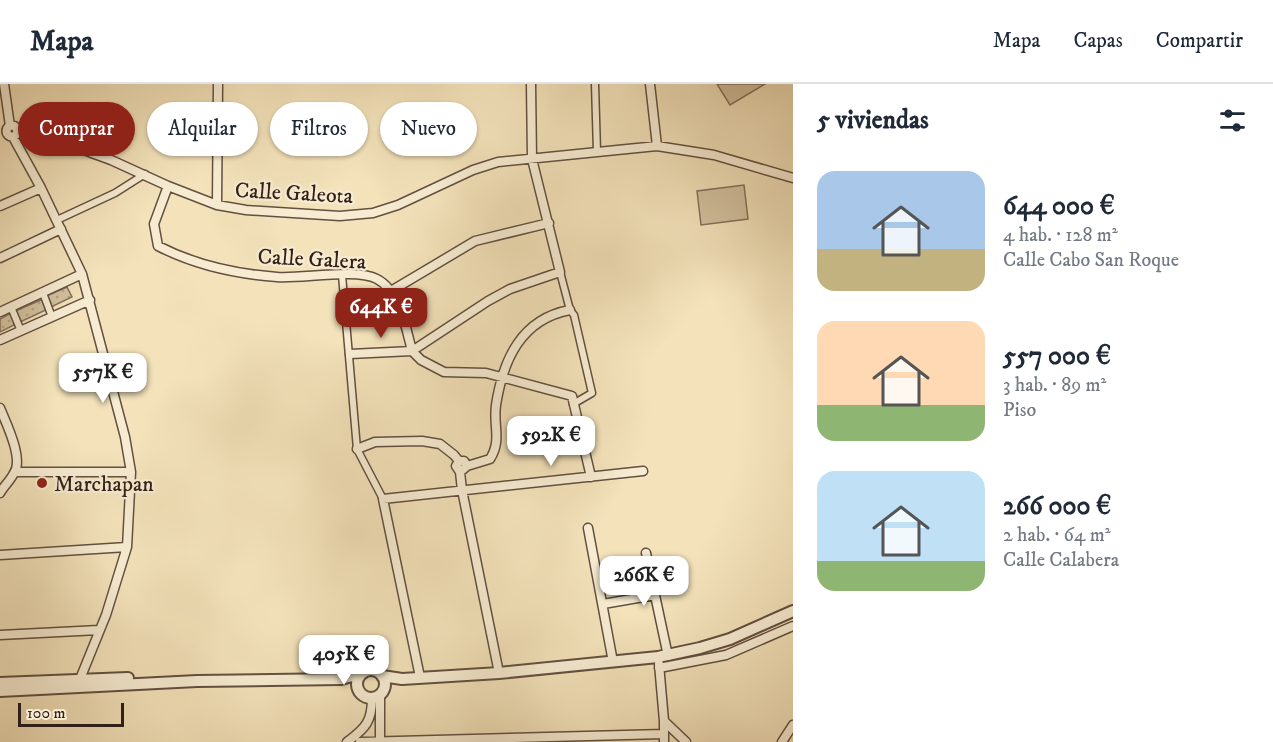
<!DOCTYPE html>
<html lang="es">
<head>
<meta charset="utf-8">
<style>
  body { margin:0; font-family:"IM FELL DW Pica",serif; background:#f6f6f7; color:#1f2937; height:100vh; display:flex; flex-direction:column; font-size:22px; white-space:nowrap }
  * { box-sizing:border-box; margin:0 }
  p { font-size:20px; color:#747a83 }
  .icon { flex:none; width:33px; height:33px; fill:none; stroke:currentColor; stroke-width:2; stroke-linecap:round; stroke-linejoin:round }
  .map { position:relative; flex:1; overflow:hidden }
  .details { display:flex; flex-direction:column; background:#fff; width:480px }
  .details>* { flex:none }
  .top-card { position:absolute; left:18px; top:18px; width:570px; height:54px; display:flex; gap:12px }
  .scale { position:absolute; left:18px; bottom:15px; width:106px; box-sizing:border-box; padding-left:6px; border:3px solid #321f18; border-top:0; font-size:16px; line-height:21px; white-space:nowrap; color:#321f18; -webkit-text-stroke:4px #f7ecd2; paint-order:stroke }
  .price { position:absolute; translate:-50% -51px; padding:0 14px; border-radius:12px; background:#fff; color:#222; font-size:20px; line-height:39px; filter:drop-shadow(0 2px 3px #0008) }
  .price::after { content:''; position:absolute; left:50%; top:36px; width:18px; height:14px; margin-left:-9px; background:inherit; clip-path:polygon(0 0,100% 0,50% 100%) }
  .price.active { background:#8f2418; color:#fff }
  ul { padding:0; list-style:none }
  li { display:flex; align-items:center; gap:18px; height:150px; padding:0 24px }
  li span { display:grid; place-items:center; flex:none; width:168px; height:120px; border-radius:18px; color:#555 }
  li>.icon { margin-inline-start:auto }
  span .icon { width:72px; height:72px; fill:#fffc; stroke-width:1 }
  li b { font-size:26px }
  h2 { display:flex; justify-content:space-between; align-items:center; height:72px; padding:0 24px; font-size:26px }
  .chip { padding:0 21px; border-radius:27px; background:#fff; box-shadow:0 2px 4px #0004; font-size:21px; line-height:54px }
  .chip.active { background:#8f2418; color:#fff }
  header { display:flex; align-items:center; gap:36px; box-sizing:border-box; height:84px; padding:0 30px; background:#fff; border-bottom:2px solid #e0e1e3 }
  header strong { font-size:28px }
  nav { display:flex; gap:33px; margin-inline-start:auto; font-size:21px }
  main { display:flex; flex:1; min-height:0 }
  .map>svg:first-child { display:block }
  .grass { fill:#d2c19e; stroke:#82705b; stroke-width:1.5 }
  .park { fill:url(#park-dots); stroke:#82705b; stroke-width:1.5 }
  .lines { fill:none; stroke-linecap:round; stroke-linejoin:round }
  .pedestrian-casing { stroke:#625040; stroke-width:9 }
  .minor-casing { stroke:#625040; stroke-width:11 }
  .tertiary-casing { stroke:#625040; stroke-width:14 }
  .pedestrian { stroke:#f7ecd2; stroke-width:6 }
  .minor { stroke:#f7ecd2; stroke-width:8 }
  .tertiary { stroke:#f7ecd2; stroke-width:10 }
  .poi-dot { fill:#8f2418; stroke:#f7ecd2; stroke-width:2 }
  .labels { text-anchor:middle; stroke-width:4.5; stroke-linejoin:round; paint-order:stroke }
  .street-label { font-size:22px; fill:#321f18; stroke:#f7ecd2 }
  .poi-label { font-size:22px; fill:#321f18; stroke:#f7ecd2; text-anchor:start }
</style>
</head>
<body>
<header>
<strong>Mapa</strong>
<nav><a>Mapa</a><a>Capas</a><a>Compartir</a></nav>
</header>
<main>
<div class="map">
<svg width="793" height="658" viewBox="0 0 793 658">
  <defs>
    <pattern id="park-dots" width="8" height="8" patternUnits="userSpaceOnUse" patternTransform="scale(1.5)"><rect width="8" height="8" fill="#d2c19e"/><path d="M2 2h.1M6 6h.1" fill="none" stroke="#b5a587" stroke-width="1.8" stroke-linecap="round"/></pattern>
  </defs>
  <rect width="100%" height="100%" fill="#f3e2ba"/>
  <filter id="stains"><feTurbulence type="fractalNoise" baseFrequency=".00333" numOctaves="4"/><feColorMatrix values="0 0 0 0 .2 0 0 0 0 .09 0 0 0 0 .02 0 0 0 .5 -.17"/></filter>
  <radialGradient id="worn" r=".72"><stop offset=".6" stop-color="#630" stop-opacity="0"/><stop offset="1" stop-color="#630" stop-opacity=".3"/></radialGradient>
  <!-- grass -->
  <path class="grass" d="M717,0H765L730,21Z
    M744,101L748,135L701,141L697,107Z"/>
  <!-- park -->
  <path class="park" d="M67,203L72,213L49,224L44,213Z
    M43,215L48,225L18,239L13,228Z
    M11,229L16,240L0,248V235Z"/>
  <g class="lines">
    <!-- pedestrian casing -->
    <g class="pedestrian-casing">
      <path id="pedestrian" d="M595,0L597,68
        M57,136L115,109L145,90
        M560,188L570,226L574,231L592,309L573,320
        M342,191L357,365L383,415
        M43,209L52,233
        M11,223L21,247"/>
    </g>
    <!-- minor casing -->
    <g class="minor-casing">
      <path id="minor" d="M4,0L10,42
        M650,0L657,62
        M6.5 47a5.5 5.5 0 1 1 11 0a5.5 5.5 0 1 1-11 0Z
        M17,46L26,45L111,76L168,102L217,121L246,126L340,132L373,129L398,121L473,86L498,78L657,62L714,71L793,94
        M13,53L41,104L82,190L125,353L131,388L127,463L106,531L80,595
        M168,102L154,140L158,162C193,180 236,190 277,193C302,195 356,184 377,195C400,207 406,244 412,267
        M217,121L218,0
        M0,122L41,104
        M0,174L61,145
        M391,207L475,157L549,139
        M0,228L82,190
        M0,256L90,216
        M412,267L488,217L510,205L560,188L532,75L531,0
        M350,270L412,267L421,276L444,288L486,289L572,312L591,393
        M0,324C6,339 24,375 14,389C10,397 4,402 0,409
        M357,365L375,358L422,357L440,360L454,371L459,377
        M467,382L490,375C502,356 493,342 496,321C503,276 521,235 570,226
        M16,388H131
        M460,388L467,382L464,377H459L456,382L460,388L462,406L499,589
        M588,444L613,578
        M646,469L668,572
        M0,471L127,463
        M603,520L655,511
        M0,551L99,546
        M659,580L664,637
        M659,584L726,571L793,542
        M420,593L383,415L643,387
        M380,611V657
        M347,658C366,644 372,637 372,614
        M360,658L664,650
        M664,658V637L686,658
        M782,658L793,641"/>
    </g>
    <!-- tertiary casing -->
    <g class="tertiary-casing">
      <path id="tertiary" d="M357 600a14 14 0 1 1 28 0a14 14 0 1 1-28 0Z
        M382,592L402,595L499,589L658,573L700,564L730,555L793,527
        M0,599L128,594
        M0,607L197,597L341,595L363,589"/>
    </g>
    <!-- pedestrian -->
    <use href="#pedestrian" class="pedestrian"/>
    <!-- minor -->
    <use href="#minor" class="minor"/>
    <!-- tertiary -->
    <use href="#tertiary" class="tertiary"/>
  </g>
  <!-- markers -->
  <circle class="poi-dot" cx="42" cy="399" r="6"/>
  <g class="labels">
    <!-- street labels -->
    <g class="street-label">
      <text transform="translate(294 108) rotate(3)" y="8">Calle Galeota</text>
      <text transform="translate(312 174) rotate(3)" y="8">Calle Galera</text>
    </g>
    <!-- poi labels -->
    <g class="poi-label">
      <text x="54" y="407">Marchapan</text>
    </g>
  </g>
  <rect width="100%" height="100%" filter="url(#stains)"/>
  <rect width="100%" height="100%" fill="url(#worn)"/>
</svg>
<div class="scale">100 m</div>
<b class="price active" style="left:381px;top:255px">644K €</b>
<b class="price" style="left:103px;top:320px">557K €</b>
<b class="price" style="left:551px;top:383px">592K €</b>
<b class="price" style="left:644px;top:523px">266K €</b>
<b class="price" style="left:344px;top:602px">405K €</b>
<div class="top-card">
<a class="chip active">Comprar</a>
<a class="chip">Alquilar</a>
<a class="chip">Filtros</a>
<a class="chip">Nuevo</a>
</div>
</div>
<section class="details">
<h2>5 viviendas<svg class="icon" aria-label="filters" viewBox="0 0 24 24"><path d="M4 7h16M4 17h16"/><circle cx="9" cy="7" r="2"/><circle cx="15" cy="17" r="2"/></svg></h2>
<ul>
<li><span style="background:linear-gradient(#a9c7e8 65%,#c2b280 0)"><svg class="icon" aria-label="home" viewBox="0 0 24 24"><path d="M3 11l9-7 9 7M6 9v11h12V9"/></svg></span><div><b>644 000 €</b><p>4 hab. · 128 m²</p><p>Calle Cabo San Roque</p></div></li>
<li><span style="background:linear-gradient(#ffd9b3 70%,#8fb573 0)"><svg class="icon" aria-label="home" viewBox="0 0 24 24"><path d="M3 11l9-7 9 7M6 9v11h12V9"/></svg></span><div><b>557 000 €</b><p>3 hab. · 89 m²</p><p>Piso</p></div></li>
<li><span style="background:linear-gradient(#bfe0f5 75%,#8fb573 0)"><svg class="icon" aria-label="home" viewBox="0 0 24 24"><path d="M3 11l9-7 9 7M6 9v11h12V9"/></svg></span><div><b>266 000 €</b><p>2 hab. · 64 m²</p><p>Calle Calabera</p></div></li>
</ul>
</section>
</main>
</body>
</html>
